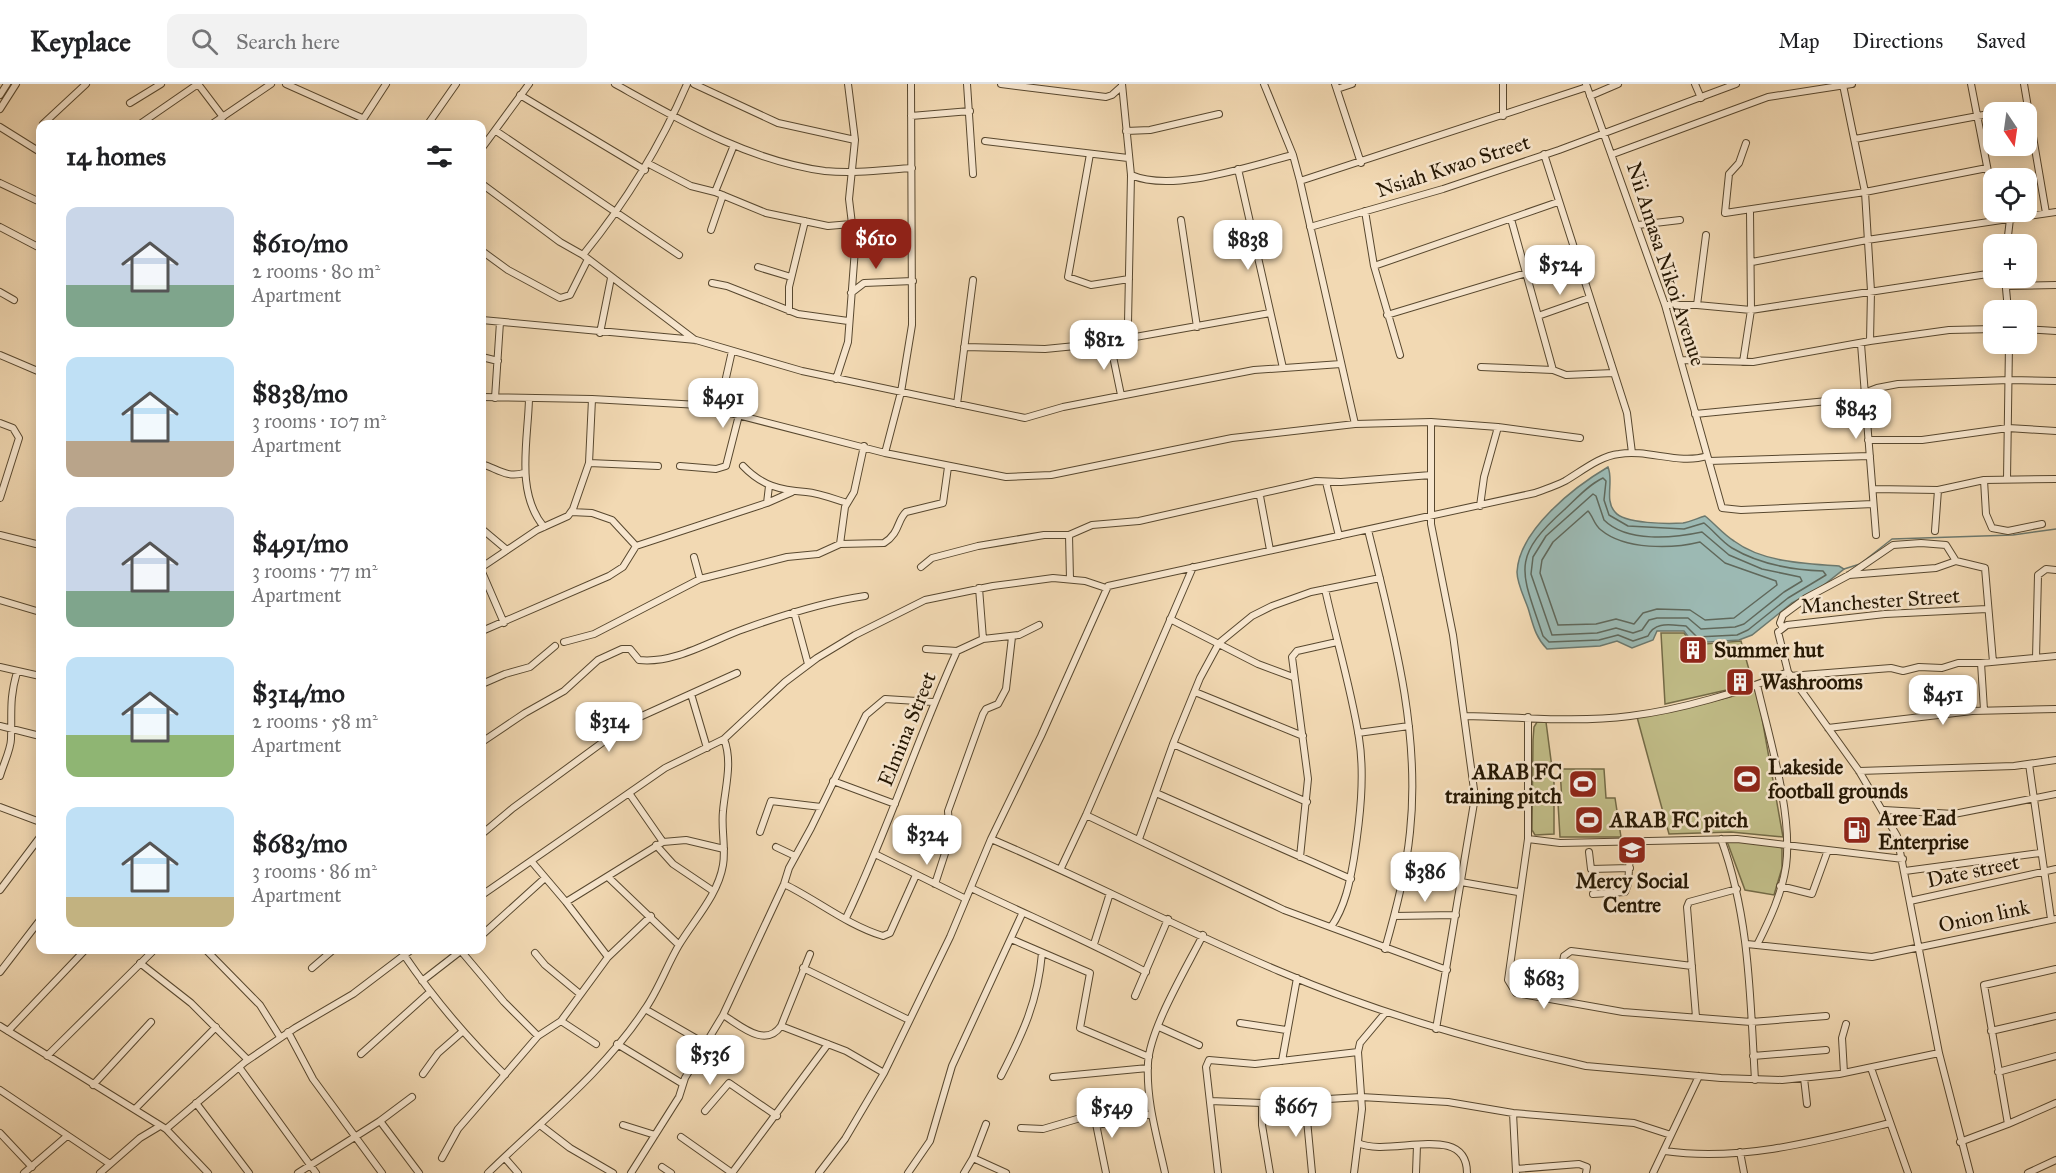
<!DOCTYPE html>
<html lang="en">
<head>
<meta charset="utf-8">
<style>
  body { margin:0; font-family:"IM FELL Great Primer",serif; background:#f2f2f2; color:#202124; height:100vh; display:flex; flex-direction:column; font-size:22px; white-space:nowrap }
  * { box-sizing:border-box; margin:0 }
  p { font-size:20px; color:#757577 }
  .icon { flex:none; width:33px; height:33px; fill:none; stroke:currentColor; stroke-width:2; stroke-linecap:round; stroke-linejoin:round }
  .map { position:relative; flex:1; overflow:hidden }
  .drawer { position:absolute; left:36px; top:36px; width:450px; height:834px; display:flex; flex-direction:column; background:#fff; border-radius:12px; box-shadow:0 3px 15px #0003 }
  .drawer>* { flex:none }
  .needle { width:39px; rotate:167deg }
  .controls { position:absolute; left:1983px; top:18px; display:grid; gap:12px }
  .controls a { display:grid; place-items:center; width:54px; height:54px; border-radius:12px; background:#fff; box-shadow:0 3px 15px #0003; font-size:30px }
  .price { position:absolute; translate:-50% -51px; padding:0 14px; border-radius:12px; background:#fff; color:#222; font-size:20px; line-height:39px; filter:drop-shadow(0 2px 3px #0008) }
  .price::after { content:''; position:absolute; left:50%; top:36px; width:18px; height:14px; margin-left:-9px; background:inherit; clip-path:polygon(0 0,100% 0,50% 100%) }
  .price.selected { background:#8f2418; color:#fff }
  ul { padding:0; list-style:none }
  li { display:flex; align-items:center; gap:18px; height:150px; padding:0 30px }
  li span { display:grid; place-items:center; flex:none; width:168px; height:120px; border-radius:12px; color:#555 }
  li>.icon { margin-inline-start:auto }
  span .icon { width:72px; height:72px; fill:#fffc; stroke-width:1 }
  li b { font-size:26px }
  h2 { display:flex; justify-content:space-between; align-items:center; height:72px; padding:0 30px; font-size:26px }
  header { display:flex; align-items:center; gap:36px; box-sizing:border-box; height:84px; padding:0 30px; background:#fff; border-bottom:2px solid #e0e0e0 }
  header strong { font-size:28px }
  nav { display:flex; gap:33px; margin-inline-start:auto; font-size:21px }
  .search { width:420px; height:54px; background:#f2f2f2; display:flex; align-items:center; gap:15px; box-sizing:border-box; padding:0 21px; border-radius:12px; color:#757577; font-size:22px }
  .map>svg:first-child { display:block }
  .green { fill:#c1bd88; stroke:#736a46; stroke-width:1.5 }
  .water { fill:#9cb9b3; stroke:#6c786d; stroke-width:1.5 }
  .lines { fill:none; stroke-linecap:round; stroke-linejoin:round }
  .shore { stroke:#60685b; stroke-width:1.5 }
  .stream { stroke:#6c786d; stroke-width:1.5 }
  .minor-casing { stroke:#58482f; stroke-width:8 }
  .minor { stroke:#f7e6ce; stroke-width:6 }
  .labels { text-anchor:middle; stroke-width:5; stroke-linejoin:round; paint-order:stroke }
  .street-label { font-size:21px; fill:#251703; stroke:#f7e6ce }
  .poi-label { font-size:21px; font-weight:bold; fill:#251703; stroke:#f7e6ce; text-anchor:start }
</style>
</head>
<body>
<header>
<strong>Keyplace</strong>
<div class="search"><svg class="icon" aria-label="search" viewBox="0 0 24 24"><circle cx="10" cy="10" r="6"/><path d="M15 15l6 6"/></svg>Search here</div>
<nav><a>Map</a><a>Directions</a><a>Saved</a></nav>
</header>
<div class="map">
<svg width="2056" height="1089" viewBox="0 0 2056 1089">
  <rect width="100%" height="100%" fill="#f2d9b3"/>
  <filter id="stains"><feTurbulence type="fractalNoise" baseFrequency=".00333" numOctaves="4"/><feColorMatrix values="0 0 0 0 .2 0 0 0 0 .09 0 0 0 0 .02 0 0 0 .5 -.17"/></filter>
  <radialGradient id="worn" r=".72"><stop offset=".6" stop-color="#630" stop-opacity="0"/><stop offset="1" stop-color="#630" stop-opacity=".3"/></radialGradient>
  <!-- green -->
  <path class="green" d="M1661,549H1684L1693,561L1741,557L1753,600L1665,620Z
    M1757,606L1783,753L1731,748L1669,750L1637,633L1694,622Z
    M1537,638H1546L1554,699V750L1535,751L1532,746L1533,656L1534,643Z
    M1560,685H1604L1606,714H1615L1621,753H1560L1558,719L1562,718Z
    M1721,755L1755,756L1782,764V784L1774,811L1745,806L1728,760Z"/>
  <!-- water -->
  <path class="water" d="M1608,383C1614,397 1604,416 1615,428C1624,440 1669,440 1683,439C1690,438 1698,434 1705,432C1715,440 1723,450 1734,457C1762,478 1805,480 1839,482L1844,485L1820,504L1792,519L1752,551L1739,556L1693,559L1684,547H1657L1653,556L1632,564L1617,557L1600,562L1547,565C1535,553 1533,540 1528,524C1524,513 1517,499 1517,488C1519,446 1574,403 1608,383Z"/>
  <g class="lines">
    <!-- shore -->
    <path class="shore" d="M1603,394L1606,397L1604,416L1609,431L1628,442L1684,445L1704,439C1714,447 1722,458 1732,464C1759,480 1793,486 1823,487L1826,491L1788,514L1748,546L1737,551L1697,553L1686,542C1670,541 1655,537 1648,552L1633,557L1618,551L1599,556L1549,558L1543,552C1522,488 1509,475 1564,426C1576,415 1588,401 1603,394Z
      M1593,410L1596,412L1604,436C1627,459 1674,454 1702,448L1729,471L1762,485L1800,493L1802,497L1784,508L1744,540L1735,543L1701,545L1688,534H1657L1649,536L1642,546L1633,549L1616,544L1597,549L1552,551L1531,490L1533,473L1546,452Z
      M1588,427C1593,432 1594,441 1601,446C1625,466 1672,465 1700,458L1725,479L1776,497L1777,501L1734,534L1705,536L1690,526L1657,525L1643,529L1634,540L1616,535L1596,540L1558,541L1540,489L1542,476L1553,458Z"/>
    <!-- stream -->
    <path class="stream" d="M1844,485L1860,480L1892,455L2013,451L2056,445"/>
    <!-- minor casing -->
    <g class="minor-casing">
      <path id="minor" d="M198,0L223,33
        M286,0L362,34
        M615,0C680,36 749,77 825,87C854,90 883,86 912,84
        M694,0L778,39L855,56
        M967,0L973,90
        M1001,0L1106,13L1112,11L1122,2
        M1122,0L1131,91L1128,239L1132,254
        M1264,0L1293,71L1300,97L1355,340
        M1335,0L1361,79
        M1503,0V32
        M1586,0L1665,221L1722,424L1741,426L1873,420
        M1695,0L1701,14
        M1971,0L1994,118
        M2024,0L2046,129
        M1843,1L1865,108L1871,207L1870,257
        M1337,5L1352,0
        M0,11L7,0
        M520,11L645,86
        M1590,12L1618,0
        M130,19L161,0
        M0,25L16,0
        M1995,28L2026,22
        M911,32L970,27
        M43,40L86,0
        M140,40L198,0
        M212,40L271,0
        M360,40L386,0
        M428,40L456,0
        M0,43L40,68
        M496,47L679,171
        M1126,47L1150,46L1219,30
        M1855,55L1994,29
        M985,57L1128,74
        M1746,59L1739,79L1729,90L1725,129L1865,108L1987,84
        M482,64L529,0
        M1090,70L1068,193L1091,201L1129,195
        M1544,70L1627,329L1632,369
        M1613,70L1768,13L1852,0
        M649,80L691,102L715,108L766,129L828,142L851,140
        M1238,85L1283,284
        M1131,91C1173,109 1249,82 1293,71
        M1300,97L1587,3
        M0,99L40,118
        M482,100L560,158L583,171L695,256
        M715,108L734,61
        M1365,127L1374,182L1400,271
        M1511,135L1553,286
        M1181,136L1197,243
        M1638,141L1680,136
        M0,143L40,164
        M1310,143L1443,105L1559,66L1736,0
        M711,146L723,111
        M2007,160L2010,135
        M482,167L508,186L560,214L570,211L588,175
        M583,171C626,118 660,63 687,0
        M1752,178L1867,156L2056,128
        M1374,182L1558,118
        M758,183L791,193
        M2005,194L2008,226
        M712,199L727,202L798,230L848,237
        M2007,202L2056,201
        M0,208L14,216
        M851,209L864,199L913,197
        M1665,221H1697L1751,226L1994,189
        M1697,221L1706,151
        M789,227V203L805,137
        M1387,231L1526,189
        M1538,232L1589,214
        M482,236L696,256L802,287L1025,334L1063,323L1254,286L1341,280
        M2026,245L2056,247
        M600,249L611,194
        M1110,258L1121,311
        M1861,260L1876,451
        M964,263L1045,265L1096,260L1270,229
        M0,271L40,288
        M482,273L498,277
        M1681,276L1753,278L1870,257L1949,246L1994,245
        M1743,278L1751,226L1750,127
        M1481,283L1553,286L1566,291L1614,289
        M836,295L848,258L855,165L849,115L855,56L848,0
        M482,313L592,315L699,321L885,369L1006,393L1051,391L1232,354L1355,340L1431,338L1498,343L1580,354
        M495,314L500,238
        M529,315C528,357 515,408 544,443
        M957,320L973,196
        M719,325L732,267
        M1695,330L1848,315L1877,304L1898,300L2009,296L2056,297
        M1431,338V440L1453,551L1475,713L1436,945
        M0,339L13,344L19,354L0,414
        M1868,356H1922L2008,344L2056,347
        M885,369L901,308L912,241L911,0
        M1709,377L1870,372
        M589,379L658,382
        M482,380C498,385 506,394 524,389
        M680,382L716,385L726,382L739,331
        M743,382C762,402 780,406 806,408C819,409 834,415 847,419
        M2007,395L2009,260
        M1984,396L1986,430L1992,444L2008,447L2042,440
        M1326,398L1339,452
        M1873,405L1938,406L1984,396L2056,395
        M1260,412L1270,466
        M767,419L769,402
        M1480,422L1484,393L1498,343
        M571,428L592,429L612,436L636,462
        M482,445L507,466
        M1368,446C1392,544 1421,646 1410,748C1406,788 1396,826 1385,865
        M1935,447L1938,406
        M0,451L40,461
        M1069,451L1070,495
        M840,460L845,423L854,408L864,362
        M636,462L767,419L792,408
        M694,473L700,495
        M482,483L537,446L568,432L573,425L589,379L592,315
        M921,483L932,474L978,462L1044,451H1069L1092,441L1139,437L1316,397L1341,398L1431,391
        M482,488L504,539
        M1849,491L1936,484L1956,477
        M979,504L983,555
        M1325,505C1336,555 1351,604 1359,654C1365,692 1360,735 1354,774C1350,798 1345,823 1331,843
        M0,516L40,528
        M794,528L808,580
        M1170,535L1258,580L1293,593
        M1783,544L1780,539L1783,531L1806,514L1849,491L1893,461L1921,459L1946,461L1956,477L1985,484L1993,578
        M482,547L609,492L623,483L636,462
        M564,558L594,550L700,495L787,473L818,470L840,460L884,459C900,449 897,436 906,428L943,419L948,383
        M926,565L957,567L983,555L1019,551L1039,541
        M2036,574L2038,491L2046,485L2056,486
        M1981,579L1984,626
        M0,583L40,592
        M1790,592L1891,584L1903,587L1919,583L1942,584L1958,579H1981L2056,572
        M482,600L505,590L530,583L555,562
        M1757,601C1769,653 1793,730 1786,782C1782,809 1770,835 1758,859
        M1195,608L1303,652
        M691,610L707,664
        M1465,632C1519,633 1576,639 1630,632C1679,626 1742,608 1788,588
        M1528,633V755L1508,896L1516,909L1623,928L1751,938L1826,932
        M0,642L40,652
        M1828,644L1972,627L2056,625
        M1358,649L1409,642
        M482,658L525,629L564,607L598,576L622,565H630L639,576C675,580 712,556 744,545C783,531 823,518 865,512
        M1173,660L1307,718
        M2029,680L2051,835
        M1859,687L2014,682L2056,676
        M0,692C3,681 11,665 11,655C12,628 9,616 17,588
        M833,697L895,720
        M1156,709L1351,795
        M0,723L40,738
        M1884,726L1954,730L2056,710
        M1086,731L1284,826L1447,886
        M760,748L771,717L821,723
        M482,750L513,724L633,636L737,589
        M991,755C1088,796 1182,846 1279,887C1372,927 1467,955 1565,977L1586,982L1721,994L1782,996L1839,990L1939,969
        M1139,755L1173,660L1200,594L1219,559L1252,532L1272,522L1311,508L1380,494
        M1528,755L1560,759L1737,755L1903,775
        M1721,755C1750,834 1750,914 1755,996
        M663,758L686,756L724,765
        M656,761L673,780L713,807
        M776,763L795,772
        M1589,768L1591,785L1630,784
        M877,771L966,815
        M1300,773L1308,695L1292,573L1297,567L1337,558
        M532,778L566,818L663,758L629,709
        M1061,784L1086,731L1193,483
        M1905,787L2040,769
        M608,793L679,861
        M1461,798L1518,808
        M784,800C817,816 847,841 883,852L890,849L916,791
        M935,800L950,754L948,727L983,630L986,625L998,620L1006,605L1012,553
        M1780,802L1812,810L1828,766
        M971,804C1029,832 1088,857 1146,888
        M0,806L40,753
        M1593,810L1625,808L1628,800L1631,757
        M482,811L665,684L724,655L785,598L817,574L855,551L925,516L993,502L1053,494L1085,497L1106,504
        M1910,817L2056,785
        M566,818L608,873
        M1394,832L1456,831
        M846,834C888,747 917,655 957,567
        M482,851L545,794
        M1011,855L1090,889L1080,944L1149,973
        M1094,860L1110,809
        M1747,860L1872,873L2056,835
        M206,866L260,921L280,953
        M461,867L504,918L538,952
        M535,869L545,881L580,910
        M404,871C434,915 467,954 505,991
        M140,879L191,919L248,976
        M312,884L333,866
        M803,884L909,936
        M0,888L40,836
        M422,897L462,866
        M1135,912L1168,835
        M1556,916L1564,872L1571,867L1692,882
        M645,925L704,959
        M723,931C740,941 765,965 781,942L810,870
        M1696,933L1687,823L1689,818L1737,805
        M561,937L596,960
        M1240,939L1286,946
        M0,942L166,1045L208,1089
        M781,942L846,967L884,989
        M1159,943L1199,961
        M8,947L85,866
        M1991,947L2056,932
        M288,948L313,995L382,1089
        M617,960L683,1000
        M361,970L430,908
        M47,972L154,866
        M1753,972L1826,966
        M1282,977L1297,894
        M239,983L316,1089
        M1871,984L1908,1089
        M1998,988L2056,972
        M1844,989L1842,954L1846,940
        M423,990L438,969L462,948
        M1001,992C1023,949 1038,917 1042,869
        M1053,993L1148,984
        M1804,994L1807,1020
        M93,1001L151,938
        M0,1006L110,1080
        M1210,1017L1262,1019L1361,1013L1448,1018L1513,1029L1634,1039L1671,1051
        M1308,1017L1307,1036L1312,1089
        M196,1019L249,1089
        M1262,1019V1041L1270,1089
        M135,1025L216,943
        M705,1027L729,999L777,1032
        M1513,1029L1516,1088
        M380,1037L419,1089
        M2008,1040L1984,901L2056,885
        M540,1041L570,1064L613,1089
        M623,1041L655,1051
        M1097,1041L1152,1030
        M1021,1044L1043,1045L1094,1030L1106,1089
        M166,1045L245,978L295,944L353,910L411,866
        M0,1049L32,1083
        M681,1053L732,1089
        M1960,1058L2008,1040L2056,1019
        M1358,1059C1389,1074 1467,1037 1467,1089
        M1665,1067C1740,1078 1818,1057 1890,1039
        M1740,1068L1744,1089
        M442,1074L458,1045L538,952L561,937L608,873L651,832
        M505,1074L518,1089
        M973,1074L1006,1089
        M662,1083L671,1089
        M1516,1085L1579,1080L1587,1083L1586,1089
        M24,1089L67,1052
        M100,1089L140,1054L160,1042
        M298,1089L380,1037L412,1013
        M488,1089C542,1036 603,989 645,925C659,905 667,881 679,861C694,836 718,811 723,781C726,764 721,745 723,727C725,704 733,678 724,655
        M631,1089L679,1013L685,994L723,931L784,800L789,784L811,744L866,631L885,615L933,618
        M732,1089L828,960
        M819,1089L845,1055L884,989L950,853L991,755L1041,652L1108,502L1535,409C1545,405 1556,402 1565,397C1582,387 1600,372 1619,370C1648,365 1679,381 1707,372
        M908,1089L930,1057L952,982L1022,830
        M964,1089L973,1074L986,1040
        M1165,1089C1157,1052 1146,1017 1148,979C1150,944 1187,883 1203,851
        M1218,1089L1206,983L1209,976L1255,980L1358,968
        M1354,1089L1362,1025L1358,968L1360,959L1386,928
        M1416,1089L1417,1061
        M1653,1089L1699,992
        M1970,1089L1939,969L1897,752L1859,687L1788,588L1778,548L1787,541L1885,530L1987,525
        M2028,1089L2056,1076"/>
    </g>
    <!-- minor -->
    <use href="#minor" class="minor"/>
  </g>
  <!-- icons -->
  <defs>
    <g id="building-square" transform="scale(1.5)"><rect x="-9" y="-9" width="18" height="18" rx="4" fill="#8f2418" stroke="#f7e6ce"/><path d="M-4-6H4V6H1V3H-1V6H-4ZM-2.5-4.3h1.7v1.8h-1.7ZM.8-4.3h1.7v1.8H.8ZM-2.5-1h1.7V.8h-1.7ZM.8-1h1.7V.8H.8Z" fill="#fff"/></g>
    <g id="stadium-square" transform="scale(1.5)"><rect x="-9" y="-9" width="18" height="18" rx="4" fill="#8f2418" stroke="#f7e6ce"/><path d="M0-5a6.5 5 0 1 0 0 10a6.5 5 0 1 0 0-10ZM-3.5-1.8h7v3.6h-7Z" fill="#fff"/></g>
    <g id="fuel-square" transform="scale(1.5)"><rect x="-9" y="-9" width="18" height="18" rx="4" fill="#8f2418" stroke="#f7e6ce"/><path d="M-5.5-6h7V0h2V4h1.3V-2.5L3-4.5l.8-.8L6-3V5H2.5V1h-1V6h-7ZM-4.2-4.7v3.2H.2V-4.7Z" fill="#fff"/></g>
    <g id="school-square" transform="scale(1.5)"><rect x="-9" y="-9" width="18" height="18" rx="4" fill="#8f2418" stroke="#f7e6ce"/><path d="M0-5L7-2L0 1L-7-2ZM-4 1L0 2.5L4 1V4Q0 6-4 4Z" fill="#fff"/></g>
  </defs>
  <g fill-rule="evenodd">
    <use href="#building-square" x="1693" y="566"/>
    <use href="#building-square" x="1740" y="598"/>
    <use href="#stadium-square" x="1747" y="695"/>
    <use href="#stadium-square" x="1583" y="700"/>
    <use href="#stadium-square" x="1589" y="736"/>
    <use href="#fuel-square" x="1857" y="746"/>
    <use href="#school-square" x="1632" y="766"/>
  </g>
  <g class="labels">
    <!-- street labels -->
    <g class="street-label">
      <text transform="translate(1453 82) rotate(-18)" y="7">Nsiah Kwao Street</text>
      <text transform="translate(1666 180) rotate(72)" y="7">Nii Amasa Nikoi Avenue</text>
      <text transform="translate(1880 517) rotate(-4)" y="7">Manchester Street</text>
      <text transform="translate(907 645) rotate(-68)" y="7">Elmina Street</text>
      <text transform="translate(1973 787) rotate(-12)" y="7">Date street</text>
      <text transform="translate(1984 832) rotate(-12)" y="7">Onion link</text>
    </g>
    <!-- poi labels -->
    <g class="poi-label">
      <text x="1714" y="573">Summer hut</text>
      <text x="1761" y="605">Washrooms</text>
      <text x="1768" y="690">Lakeside<tspan x="1768" dy="24">football grounds</tspan></text>
      <text x="1562" y="695" text-anchor="end">ARAB FC<tspan x="1562" dy="24">training pitch</tspan></text>
      <text x="1878" y="741">Aree Ead<tspan x="1878" dy="24">Enterprise</tspan></text>
      <text x="1610" y="743">ARAB FC pitch</text>
      <text x="1632" y="804" text-anchor="middle">Mercy Social<tspan x="1632" dy="24">Centre</tspan></text>
    </g>
  </g>
  <rect width="100%" height="100%" filter="url(#stains)"/>
  <rect width="100%" height="100%" fill="url(#worn)"/>
</svg>
<div class="controls">
<a><svg class="needle" viewBox="-14 -14 28 28"><path d="M0-13l5 13h-10z" fill="#e53935"/><path d="M0 13l5-13h-10z" fill="#757577"/></svg></a>
<a><svg class="icon" aria-label="locate" viewBox="0 0 24 24"><circle cx="12" cy="12" r="6"/><path d="M12 2v4M12 18v4M2 12h4M18 12h4"/></svg></a>
<a>+</a>
<a>−</a>
</div>
<b class="price selected" style="left:876px;top:186px">$610</b>
<b class="price" style="left:1248px;top:187px">$838</b>
<b class="price" style="left:1560px;top:212px">$524</b>
<b class="price" style="left:1104px;top:287px">$812</b>
<b class="price" style="left:723px;top:345px">$491</b>
<b class="price" style="left:1856px;top:356px">$843</b>
<b class="price" style="left:1943px;top:642px">$451</b>
<b class="price" style="left:609px;top:669px">$314</b>
<b class="price" style="left:927px;top:782px">$324</b>
<b class="price" style="left:1425px;top:819px">$386</b>
<b class="price" style="left:1544px;top:926px">$683</b>
<b class="price" style="left:710px;top:1002px">$536</b>
<b class="price" style="left:1296px;top:1054px">$667</b>
<b class="price" style="left:1112px;top:1055px">$549</b>
<section class="drawer">
<h2>14 homes<svg class="icon" aria-label="filters" viewBox="0 0 24 24"><path d="M4 7h16M4 17h16"/><circle cx="9" cy="7" r="2"/><circle cx="15" cy="17" r="2"/></svg></h2>
<ul>
<li><span style="background:linear-gradient(#c9d6e8 65%,#7fa58c 0)"><svg class="icon" aria-label="home" viewBox="0 0 24 24"><path d="M3 11l9-7 9 7M6 9v11h12V9"/></svg></span><div><b>$610/mo</b><p>2 rooms · 80 m²</p><p>Apartment</p></div></li>
<li><span style="background:linear-gradient(#bfe0f5 70%,#b9a48a 0)"><svg class="icon" aria-label="home" viewBox="0 0 24 24"><path d="M3 11l9-7 9 7M6 9v11h12V9"/></svg></span><div><b>$838/mo</b><p>3 rooms · 107 m²</p><p>Apartment</p></div></li>
<li><span style="background:linear-gradient(#c9d6e8 70%,#7fa58c 0)"><svg class="icon" aria-label="home" viewBox="0 0 24 24"><path d="M3 11l9-7 9 7M6 9v11h12V9"/></svg></span><div><b>$491/mo</b><p>3 rooms · 77 m²</p><p>Apartment</p></div></li>
<li><span style="background:linear-gradient(#bfe0f5 65%,#8fb573 0)"><svg class="icon" aria-label="home" viewBox="0 0 24 24"><path d="M3 11l9-7 9 7M6 9v11h12V9"/></svg></span><div><b>$314/mo</b><p>2 rooms · 58 m²</p><p>Apartment</p></div></li>
<li><span style="background:linear-gradient(#bfe0f5 75%,#c2b280 0)"><svg class="icon" aria-label="home" viewBox="0 0 24 24"><path d="M3 11l9-7 9 7M6 9v11h12V9"/></svg></span><div><b>$683/mo</b><p>3 rooms · 86 m²</p><p>Apartment</p></div></li>
</ul>
</section>
</div>
</body>
</html>
